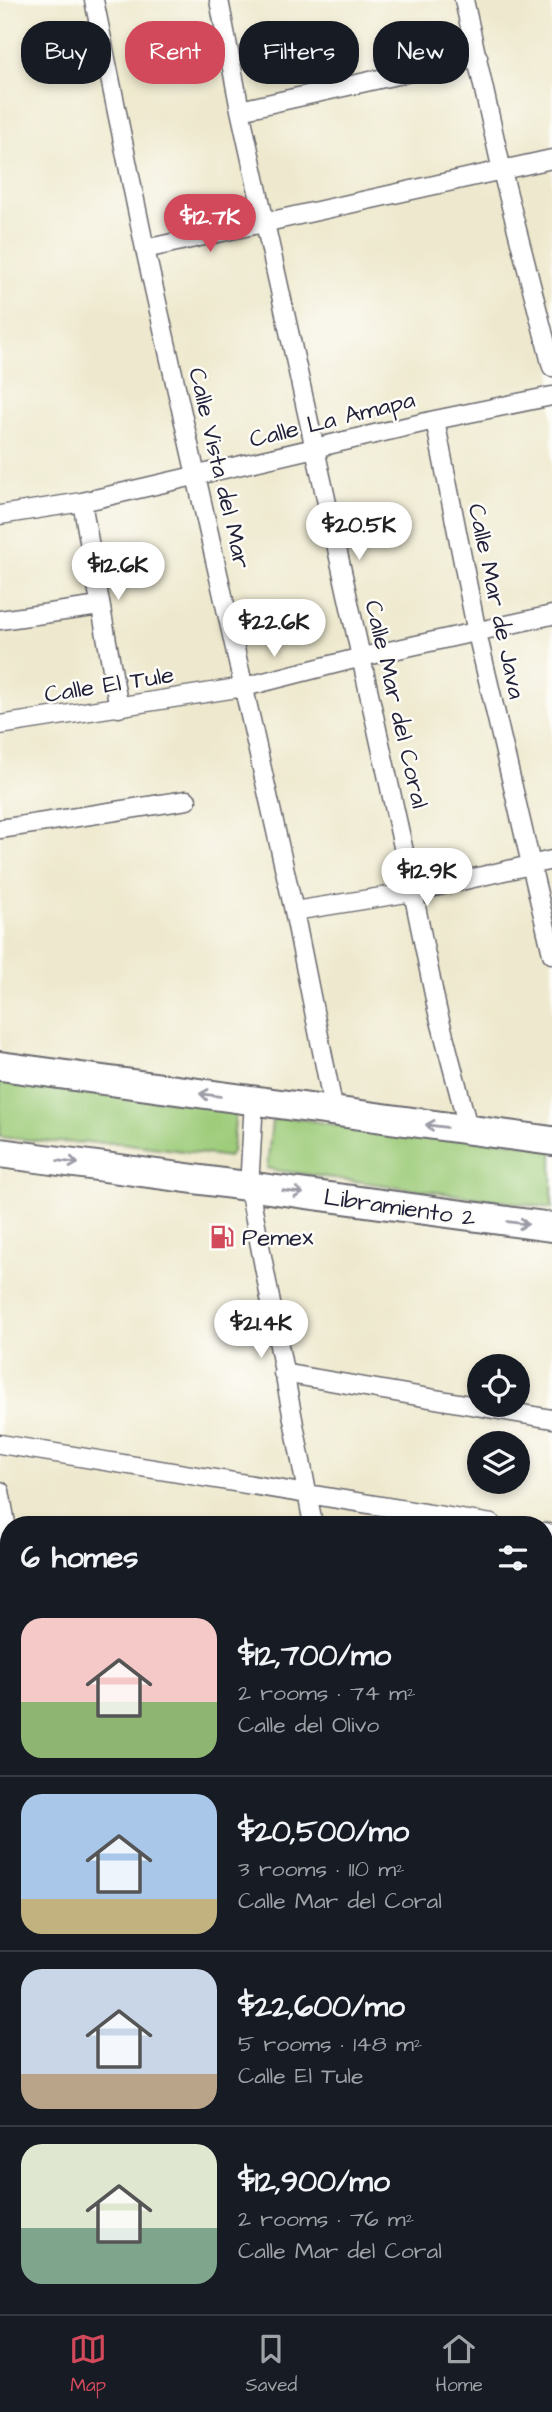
<!DOCTYPE html>
<html lang="en">
<head>
<meta charset="utf-8">
<style>
  body { margin:0; font-family:"Architects Daughter",sans-serif; background:#242831; color:#f1f3f6; height:100vh; display:flex; flex-direction:column; font-size:26px; white-space:nowrap }
  * { box-sizing:border-box; margin:0 }
  p { font-size:23px; color:#9ea1a6 }
  .icon { flex:none; width:38px; height:38px; fill:none; stroke:currentColor; stroke-width:2; stroke-linecap:round; stroke-linejoin:round }
  .map { position:relative; flex:1; overflow:hidden }
  .side { position:absolute; left:0px; top:1516px; width:553px; height:800px; display:flex; flex-direction:column; background:#171b24; border-radius:28px 28px 0 0; box-shadow:0 4px 10px #0003 }
  .side>* { flex:none }
  .hud { position:absolute; left:21px; top:21px; width:511px; height:63px; display:flex; gap:14px }
  .controls { position:absolute; left:467px; top:1354px; display:grid; gap:14px }
  .controls a { display:grid; place-items:center; width:63px; height:63px; border-radius:50%; background:#171b24; box-shadow:0 4px 10px #0003; font-size:35px }
  .price { position:absolute; translate:-50% -60px; padding:0 16px; border-radius:24px; background:#fff; color:#222; font-size:23px; line-height:46px; filter:drop-shadow(0 2px 4px #0008) }
  .price::after { content:''; position:absolute; left:50%; top:42px; width:21px; height:16px; margin-left:-10px; background:inherit; clip-path:polygon(0 0,100% 0,50% 100%) }
  .price.current { background:#d1495b; color:#fff }
  ul { padding:0; list-style:none }
  li { display:flex; align-items:center; gap:21px; height:175px; padding:0 21px }
  li+li { border-top:2px solid #363941 }
  li span { display:grid; place-items:center; flex:none; width:196px; height:140px; border-radius:21px; color:#555 }
  li>.icon { margin-inline-start:auto }
  span .icon { width:84px; height:84px; fill:#fffc; stroke-width:1 }
  li b { font-size:30px }
  h2 { display:flex; justify-content:space-between; align-items:center; height:84px; padding:0 21px; font-size:30px }
  .tag { padding:0 24px; border-radius:28px; background:#171b24; box-shadow:0 4px 10px #0003; font-size:24px; line-height:63px }
  .tag.current { background:#d1495b; color:#fff }
  .tab-bar { display:flex; justify-content:space-around; align-items:center; height:98px; border-top:2px solid #363941; background:#171b24; font-size:19px; color:#9ea1a6 }
  .tab-bar a { display:grid; justify-items:center; gap:4px }
  .tab-bar .current { color:#d1495b }
  .map>svg:first-child { display:block }
  .green { fill:#9ecc7a; stroke:#60775a; stroke-width:2 }
  .lines { fill:none; stroke-linecap:round; stroke-linejoin:round }
  .river { stroke:#51b8cf; stroke-width:30 }
  .street-casing { stroke:#69686e; stroke-width:21 }
  .primary-casing { stroke:#69686e; stroke-width:32 }
  .street { stroke:#fff; stroke-width:18 }
  .primary { stroke:#fff; stroke-width:28 }
  .oneway { stroke:#9c9ca7 }
  .labels { text-anchor:middle; stroke-width:5; stroke-linejoin:round; paint-order:stroke }
  .street-label { font-size:24px; fill:#22223b; stroke:#fdfcf7 }
  .poi-label { font-size:24px; fill:#22223b; stroke:#fdfcf7; text-anchor:start }
</style>
</head>
<body>
<div class="map">
<svg width="552" height="2314" viewBox="0 0 552 2314">
  <rect width="100%" height="100%" fill="#fdfcf7"/>
  <filter id="ink" filterUnits="userSpaceOnUse"><feTurbulence type="fractalNoise" baseFrequency=".0143" numOctaves="2"/><feDisplacementMap in="SourceGraphic" scale="14" xChannelSelector="R" yChannelSelector="G"/><feConvolveMatrix kernelMatrix="1 2 1 2 8 2 1 2 1" color-interpolation-filters="sRGB"/></filter>
  <filter id="wash" filterUnits="userSpaceOnUse"><feTurbulence type="fractalNoise" baseFrequency=".00686" numOctaves="4" result="noise"/><feDisplacementMap in="SourceGraphic" scale="28" xChannelSelector="R" yChannelSelector="G"/><feGaussianBlur stdDeviation="1.57" result="paint"/><feColorMatrix in="noise" values="0 0 0 0 0 0 0 0 0 0 0 0 0 0 0 0 0 1.4 0 .05"/><feComposite in="paint" operator="in"/></filter>
  <g filter="url(#wash)">
    <rect width="100%" height="100%" fill="#eee9ce"/>
    <!-- green -->
    <path class="green" d="M0,1078L236,1109L232,1152L229,1157L121,1143L52,1142L0,1137Z
      M280,1118H294L398,1135L451,1134L552,1148V1208L274,1170L267,1168L272,1121Z
      M9,2029V2132L0,2134V2031Z"/>
    <g class="lines">
      <!-- river -->
      <path class="river" d="M544,2204L552,2199
        M385,2314L396,2306"/>
    </g>
  </g>
  <g filter="url(#ink)">
    <g class="lines">
      <!-- street casing -->
      <g class="street-casing">
        <path id="street" d="M94,0L145,249L294,911L334,1111
          M219,0L240,110L413,892L437,1009L469,1131
          M464,0L502,171L552,367
          M240,110L478,57
          M145,249L552,159
          M435,420L477,633L552,954
          M82,502L119,708
          M0,515L82,502L435,420L552,396
          M0,620L100,606
          M0,725L244,687L362,657L552,615
          M0,829L187,800
          M294,911L413,892L552,860
          M254,1100L249,1188L313,1524
          M283,1373L552,1419
          M0,1444L492,1524
          M0,1491L9,1540
          M544,1532L552,1534
          M0,1559L9,1560
          M544,1649L552,1650
          M0,1676L9,1678
          M544,1763L552,1764
          M0,1795L9,1796
          M0,1911L9,1910
          M0,2014L9,2012
          M544,2020L552,2017
          M544,2133L552,2138
          M544,2161L552,2155
          M0,2242L9,2238
          M545,2260L552,2283
          M28,2306L30,2314
          M335,2314L345,2306
          M461,2314L472,2306"/>
      </g>
      <!-- primary casing -->
      <g class="primary-casing">
        <path id="primary" d="M0,1066L552,1141
          M0,1153L552,1227"/>
      </g>
      <!-- street -->
      <use href="#street" class="street"/>
      <!-- primary -->
      <use href="#primary" class="primary"/>
    </g>
    <!-- one-way arrows -->
    <defs><path id="oneway-shaft" d="M-6 0H5M1.5-3L5.5 0L1.5 3" fill="none" stroke-width="1.6" stroke-linecap="round" stroke-linejoin="round" transform="scale(1.75)"/></defs>
    <g class="oneway">
      <use href="#oneway-shaft" transform="translate(210 1095) rotate(-172)"/>
      <use href="#oneway-shaft" transform="translate(436 1126) rotate(-172)"/>
      <use href="#oneway-shaft" transform="translate(68 1162) rotate(7)"/>
      <use href="#oneway-shaft" transform="translate(293 1192) rotate(8)"/>
      <use href="#oneway-shaft" transform="translate(518 1223) rotate(8)"/>
    </g>
  </g>
  <!-- icons -->
  <defs>
    <g id="fuel-bare" transform="scale(1.89)"><path d="M-5.5-6h7V0h2V4h1.3V-2.5L3-4.5l.8-.8L6-3V5H2.5V1h-1V6h-7ZM-4.2-4.7v3.2H.2V-4.7Z" fill="#d1495b" stroke="#fdfcf7" stroke-width="2.5" paint-order="stroke"/></g>
  </defs>
  <g fill-rule="evenodd">
    <use href="#fuel-bare" x="222" y="1237"/>
  </g>
  <g class="labels">
    <!-- street labels -->
    <g class="street-label">
      <text transform="translate(332 419) rotate(-14)" y="8">Calle La Amapa</text>
      <text transform="translate(220 468) rotate(77)" y="8">Calle Vista del Mar</text>
      <text transform="translate(497 601) rotate(78)" y="8">Calle Mar de Java</text>
      <text transform="translate(109 684) rotate(-9)" y="8">Calle El Tule</text>
      <text transform="translate(397 704) rotate(77)" y="8">Calle Mar del Coral</text>
      <text transform="translate(400 1207) rotate(8)" y="8">Libramiento 2</text>
    </g>
    <!-- poi labels -->
    <g class="poi-label">
      <text x="242" y="1245">Pemex</text>
    </g>
  </g>
</svg>
<div class="controls">
<a><svg class="icon" aria-label="locate" viewBox="0 0 24 24"><circle cx="12" cy="12" r="6"/><path d="M12 2v4M12 18v4M2 12h4M18 12h4"/></svg></a>
<a><svg class="icon" aria-label="layers" viewBox="0 0 24 24"><path d="M12 4l9 5-9 5-9-5zM3 14l9 5 9-5"/></svg></a>
</div>
<b class="price current" style="left:210px;top:254px">$12.7K</b>
<b class="price" style="left:359px;top:562px">$20.5K</b>
<b class="price" style="left:118px;top:602px">$12.6K</b>
<b class="price" style="left:274px;top:659px">$22.6K</b>
<b class="price" style="left:427px;top:908px">$12.9K</b>
<b class="price" style="left:261px;top:1360px">$21.4K</b>
<div class="hud">
<a class="tag">Buy</a>
<a class="tag current">Rent</a>
<a class="tag">Filters</a>
<a class="tag">New</a>
</div>
<section class="side">
<h2>6 homes<svg class="icon" aria-label="filters" viewBox="0 0 24 24"><path d="M4 7h16M4 17h16"/><circle cx="9" cy="7" r="2"/><circle cx="15" cy="17" r="2"/></svg></h2>
<ul>
<li><span style="background:linear-gradient(#f6c9c9 60%,#8fb573 0)"><svg class="icon" aria-label="home" viewBox="0 0 24 24"><path d="M3 11l9-7 9 7M6 9v11h12V9"/></svg></span><div><b>$12,700/mo</b><p>2 rooms · 74 m²</p><p>Calle del Olivo</p></div></li>
<li><span style="background:linear-gradient(#a9c7e8 75%,#c2b280 0)"><svg class="icon" aria-label="home" viewBox="0 0 24 24"><path d="M3 11l9-7 9 7M6 9v11h12V9"/></svg></span><div><b>$20,500/mo</b><p>3 rooms · 110 m²</p><p>Calle Mar del Coral</p></div></li>
<li><span style="background:linear-gradient(#c9d6e8 75%,#b9a48a 0)"><svg class="icon" aria-label="home" viewBox="0 0 24 24"><path d="M3 11l9-7 9 7M6 9v11h12V9"/></svg></span><div><b>$22,600/mo</b><p>5 rooms · 148 m²</p><p>Calle El Tule</p></div></li>
<li><span style="background:linear-gradient(#dfe7d0 60%,#7fa58c 0)"><svg class="icon" aria-label="home" viewBox="0 0 24 24"><path d="M3 11l9-7 9 7M6 9v11h12V9"/></svg></span><div><b>$12,900/mo</b><p>2 rooms · 76 m²</p><p>Calle Mar del Coral</p></div></li>
</ul>
</section>
</div>
<nav class="tab-bar">
<a class="current"><svg class="icon" aria-label="map" viewBox="0 0 24 24"><path d="M3 6l6-2 6 2 6-2v14l-6 2-6-2-6 2zM9 4v14M15 6v14"/></svg>Map</a>
<a><svg class="icon" aria-label="saved" viewBox="0 0 24 24"><path d="M7 4h10v16l-5-4-5 4z"/></svg>Saved</a>
<a><svg class="icon" aria-label="home" viewBox="0 0 24 24"><path d="M3 11l9-7 9 7M6 9v11h12V9"/></svg>Home</a>
</nav>
</body>
</html>
